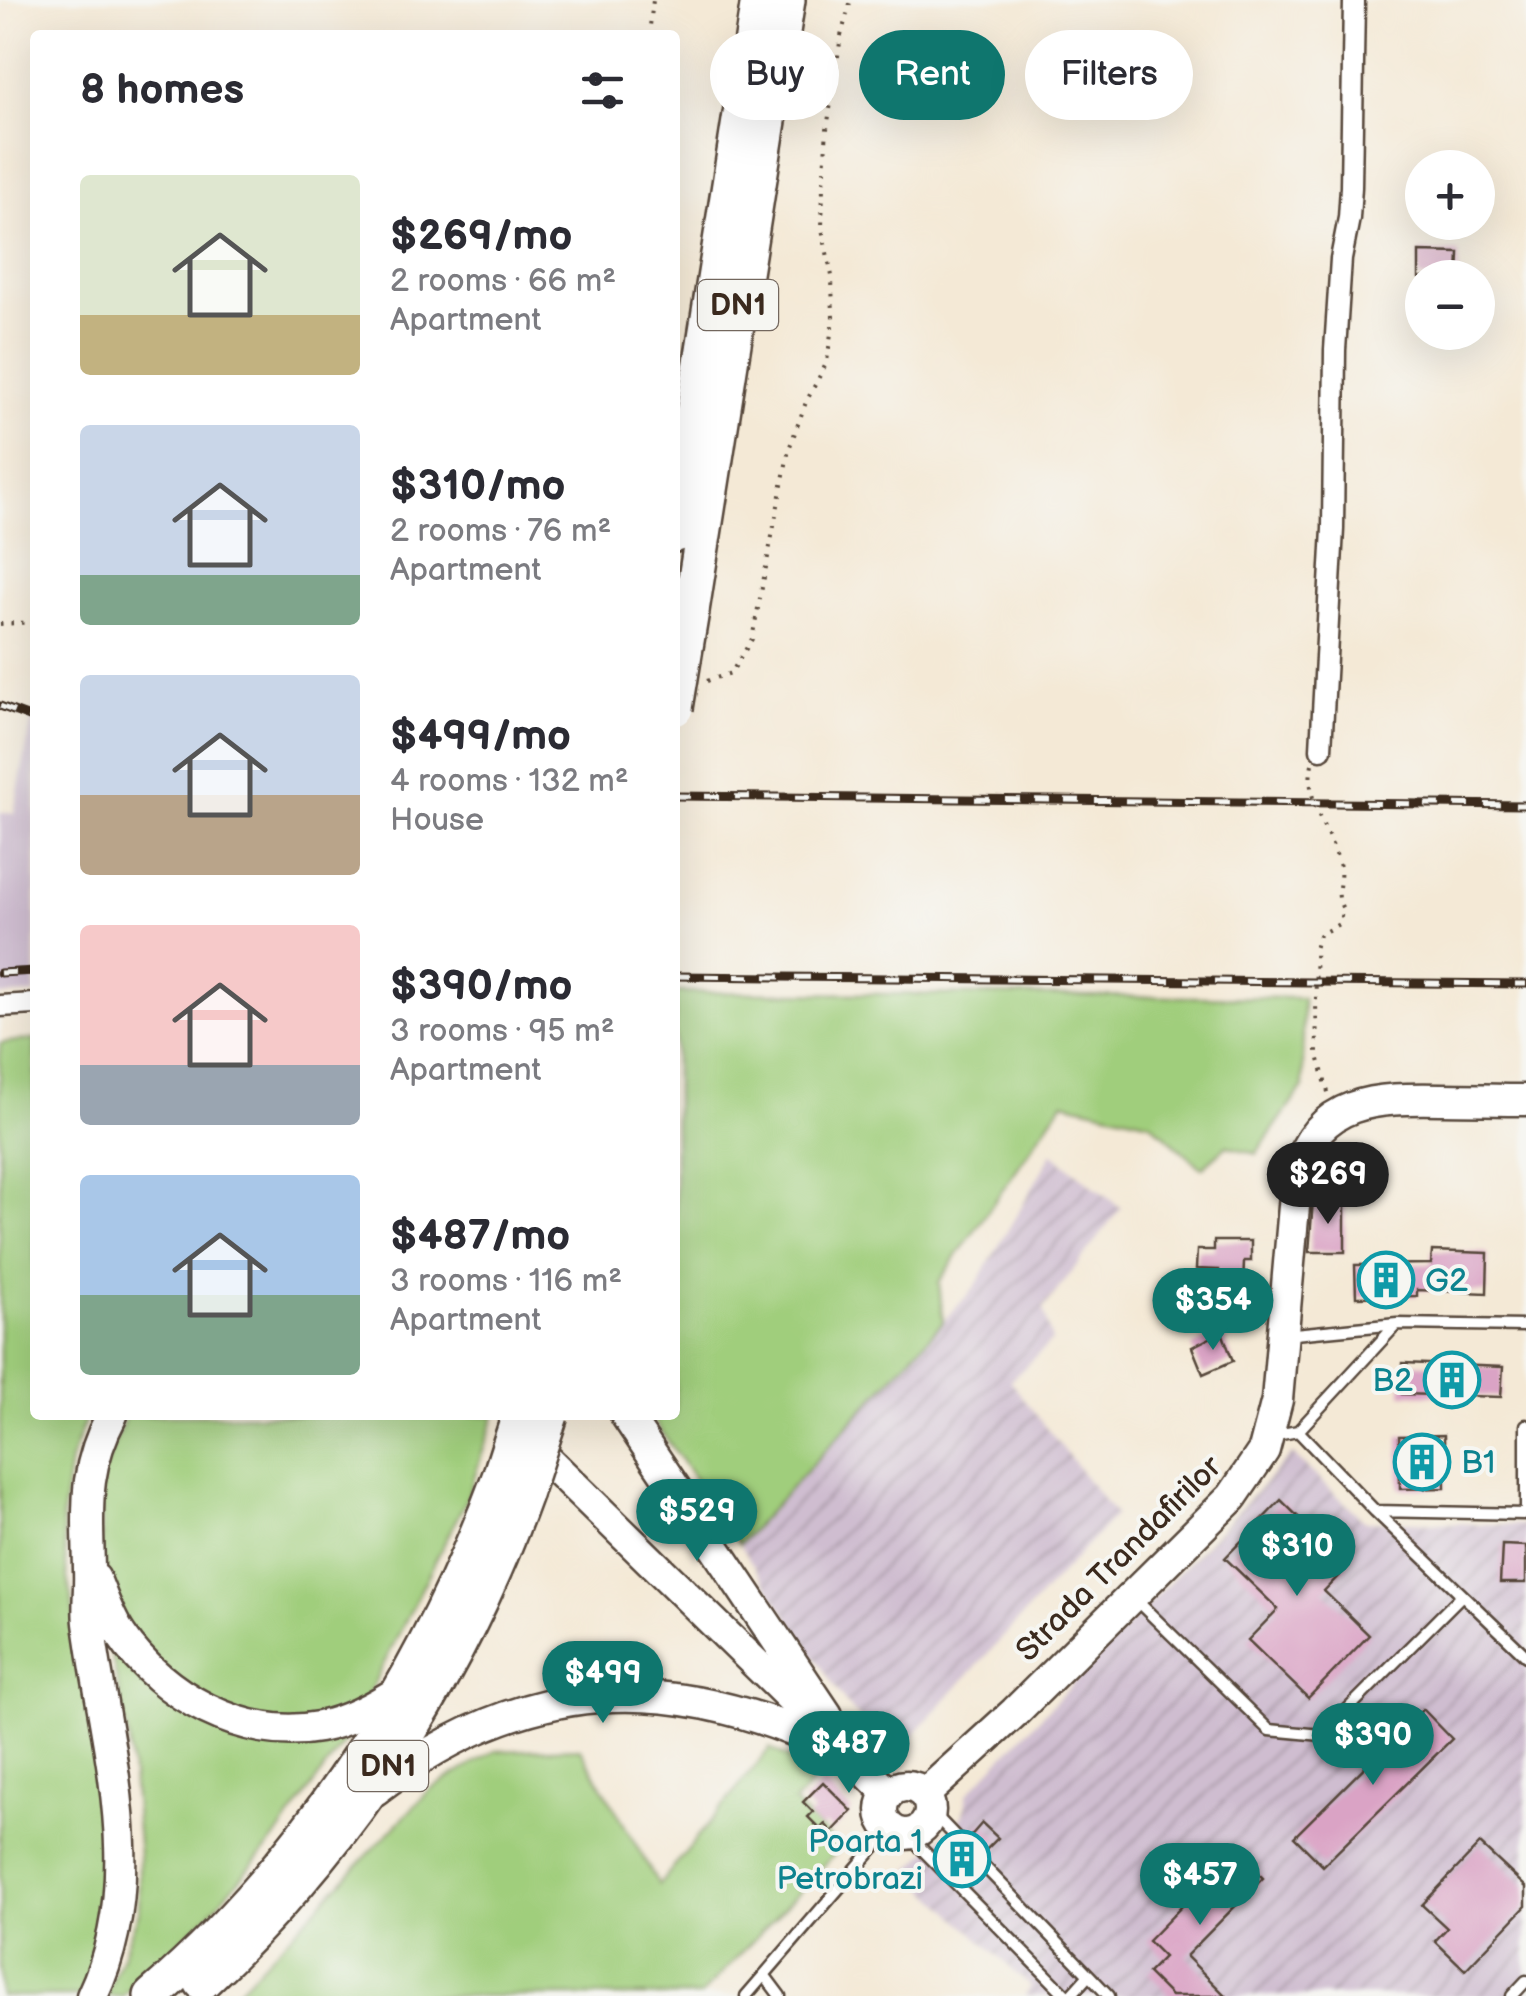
<!DOCTYPE html>
<html lang="en">
<head>
<meta charset="utf-8">
<style>
  body { margin:0; font-family:"Balsamiq Sans",sans-serif; background:#f2f2f3; color:#2b2b33; height:100vh; display:flex; flex-direction:column; font-size:38px; white-space:nowrap }
  * { box-sizing:border-box; margin:0 }
  p { font-size:32px; color:#7c7c81 }
  .icon { flex:none; width:55px; height:55px; fill:none; stroke:currentColor; stroke-width:2; stroke-linecap:round; stroke-linejoin:round }
  .map { position:relative; flex:1; overflow:hidden }
  .side { position:absolute; left:30px; top:30px; width:650px; height:1390px; display:flex; flex-direction:column; background:#fff; border-radius:10px; box-shadow:0 10px 40px #0002 }
  .side>* { flex:none }
  .banner { position:absolute; left:710px; top:30px; width:665px; height:90px; display:flex; gap:20px }
  .buttons { position:absolute; left:1405px; top:150px; display:grid; gap:20px }
  .buttons a { display:grid; place-items:center; width:90px; height:90px; border-radius:50%; background:#fff; box-shadow:0 10px 40px #0002; font-size:50px }
  .price { position:absolute; translate:-50% -85px; padding:0 22px; border-radius:35px; background:#0f766e; color:#fff; font-size:32px; line-height:65px; filter:drop-shadow(0 2px 5px #0008) }
  .price::after { content:''; position:absolute; left:50%; top:60px; width:30px; height:22px; margin-left:-15px; background:inherit; clip-path:polygon(0 0,100% 0,50% 100%) }
  .price.selected { background:#222; color:#fff }
  ul { padding:0; list-style:none }
  li { display:flex; align-items:center; gap:30px; height:250px; padding:0 50px }
  li span { display:grid; place-items:center; flex:none; width:280px; height:200px; border-radius:10px; color:#555 }
  li>.icon { margin-inline-start:auto }
  span .icon { width:120px; height:120px; fill:#fffc; stroke-width:1 }
  li b { font-size:42px }
  h2 { display:flex; justify-content:space-between; align-items:center; height:120px; padding:0 50px; font-size:42px }
  .chip { padding:0 35px; border-radius:45px; background:#fff; box-shadow:0 10px 40px #0002; font-size:35px; line-height:90px }
  .chip.selected { background:#0f766e; color:#fff }
  .map>svg:first-child { display:block }
  .industrial { fill:url(#industrial-furrows) }
  .railway { fill:#cfbdd0 }
  .grass { fill:#a0ce7b; stroke:#6e7c4c; stroke-width:2.5 }
  .building { fill:#daa3c5 }
  .lines { fill:none; stroke-linecap:round; stroke-linejoin:round }
  .service-casing { stroke:#57473a; stroke-width:15 }
  .minor-casing { stroke:#57473a; stroke-width:25 }
  .secondary-casing { stroke:#57473a; stroke-width:35 }
  .trunk-casing { stroke:#57473a; stroke-width:40 }
  .path { stroke:#57473a; stroke-width:4; stroke-dasharray:2.5 8; stroke-linecap:butt }
  .service { stroke:#fff; stroke-width:10 }
  .minor { stroke:#fff; stroke-width:20 }
  .secondary { stroke:#fff; stroke-width:30 }
  .trunk { stroke:#fff; stroke-width:35 }
  .rail-casing { stroke:#3b2a1e; stroke-width:9 }
  .rail { stroke:#f6f6f2; stroke-width:5; stroke-dasharray:15; stroke-linecap:butt }
  .trunk-bridge-casing { stroke:#57473a; stroke-width:40; stroke-linecap:butt }
  .trunk-bridge { stroke:#fff; stroke-width:35 }
  .labels { text-anchor:middle; stroke-width:8; stroke-linejoin:round; paint-order:stroke }
  .shield { fill:#f6f6f2; stroke:#73675e; stroke-width:2.5 }
  .shield-label { font-size:30px; font-weight:bold; fill:#3b2a1e }
  .culture-label { font-size:32px; fill:#0d838f; stroke:#f6f6f2; text-anchor:start }
  .street-label { font-size:32px; fill:#3b2a1e; stroke:#f6f6f2 }
</style>
</head>
<body>
<div class="map">
<svg width="1526" height="1996" viewBox="0 0 1526 1996">
  <defs>
    <pattern id="industrial-furrows" width="10" height="10" patternUnits="userSpaceOnUse" patternTransform="scale(2.5)"><rect width="10" height="10" fill="#cfbdd0"/><path d="M-1 1l2-2M0 10L10 0M9 11l2-2" fill="none" stroke="#a99aa8"/></pattern>
  </defs>
  <rect width="100%" height="100%" fill="#f6f6f2"/>
  <filter id="ink" filterUnits="userSpaceOnUse"><feTurbulence type="fractalNoise" baseFrequency=".01" numOctaves="2"/><feDisplacementMap in="SourceGraphic" scale="20" xChannelSelector="R" yChannelSelector="G"/><feConvolveMatrix kernelMatrix="1 2 1 2 8 2 1 2 1" color-interpolation-filters="sRGB"/></filter>
  <filter id="wash" filterUnits="userSpaceOnUse"><feTurbulence type="fractalNoise" baseFrequency=".0048" numOctaves="4" result="noise"/><feDisplacementMap in="SourceGraphic" scale="40" xChannelSelector="R" yChannelSelector="G"/><feGaussianBlur stdDeviation="2.25" result="paint"/><feColorMatrix in="noise" values="0 0 0 0 0 0 0 0 0 0 0 0 0 0 0 0 0 1.4 0 .05"/><feComposite in="paint" operator="in"/></filter>
  <g filter="url(#wash)">
    <rect width="100%" height="100%" fill="#f4e9d6"/>
    <!-- industrial -->
    <path class="industrial" d="M1052,1153L1121,1208L1043,1309L1052,1341L1010,1381L1115,1515L895,1755L847,1705L739,1544L975,1287Z
      M1292,1454L1365,1521L1526,1525V1996H1024L1031,1987L908,1872L964,1814L967,1794Z"/>
    <!-- railway -->
    <path class="railway" d="M35,703V994L0,996V813H14Z"/>
    <!-- grass -->
    <path class="grass" d="M675,992L1303,998V1087L1256,1154L1227,1146L1202,1168L1150,1122L1063,1102L939,1282L943,1322L739,1544L650,1415H675Z
      M35,1039V1415H87L70,1461L62,1518L67,1576L103,1763L111,1905L84,1996H0V1043Z
      M126,1415H495L468,1496L346,1739L273,1842L207,1916L123,1996H106L139,1912V1856L129,1741L112,1657L102,1579L101,1476Z
      M580,1748L659,1885L770,1748L800,1764L812,1783L794,1803L840,1848L701,1996H232L431,1789L495,1751Z"/>
    <g id="blocks">
      <!-- building -->
      <path class="building" d="M1419,252L1459,253L1458,278H1419Z
        M1313,1200H1345V1252H1309Z
        M1214,1241H1251V1261H1244L1242,1312L1217,1311L1219,1270L1196,1269L1197,1250H1214Z
        M1432,1251L1488,1253L1487,1293L1417,1290V1296L1356,1297L1355,1265L1431,1264Z
        M1222,1332L1233,1361L1203,1374L1192,1347Z
        M1403,1363L1503,1367L1501,1397L1402,1394Z
        M1444,1435L1445,1488L1400,1489L1399,1436Z
        M1281,1500L1348,1566L1324,1591L1369,1635L1308,1698L1248,1640L1278,1609L1225,1558Z
        M1502,1545L1526,1546V1583H1500Z
        M1423,1709L1452,1739L1323,1866L1294,1837Z
        M823,1782L852,1811L832,1832L825,1824L820,1829L808,1817L813,1812L803,1802Z
        M982,1823L998,1838L983,1853L969,1838Z
        M1480,1844L1526,1887V1906L1465,1970L1435,1941L1447,1928L1422,1905Z
        M956,1850L971,1865L961,1876L946,1861Z
        M1236,1851L1263,1878L1186,1956L1226,1996H1171L1148,1973L1164,1957L1148,1941Z"/>
    </g>
  </g>
  <g filter="url(#ink)">
    <use href="#blocks" fill-opacity="0" stroke="#57473a" stroke-width="2.5"/>
    <g class="lines">
      <!-- service casing -->
      <g class="service-casing">
        <path id="service" d="M1284,1335L1397,1324L1526,1326
          M1298,1431L1396,1325
          M1271,1436L1298,1431L1375,1511L1526,1656
          M1375,1511L1526,1514V1425
          M1133,1597L1269,1730L1322,1735L1461,1596
          M931,1811L1109,1996
          M908,1835L1067,1996
          M765,1976L780,1996
          M746,1996L890,1829
          M1070,1996L1088,1976
          M1512,1996L1526,1981"/>
      </g>
      <!-- minor casing -->
      <g class="minor-casing">
        <path id="minor" d="M1321,749L1333,529L1335,350L1341,259L1349,218L1351,187L1354,0
          M0,1006L35,1004"/>
      </g>
      <!-- secondary casing -->
      <g class="secondary-casing">
        <path id="secondary" d="M626,1415L827,1715
          M525,1438L888,1793
          M95,1579C103,1598 109,1618 121,1635C162,1696 244,1741 319,1727C349,1721 376,1706 402,1689
          M882 1810a24 24 0 1 1 48 0a24 24 0 1 1-48 0Z
          M375,1790C523,1677 667,1669 833,1748
          M925,1794L1015,1712L1232,1497L1264,1450L1277,1400L1297,1172C1318,1098 1377,1098 1441,1099C1469,1099 1498,1100 1526,1100
          M92,1996C149,1877 105,1746 89,1623C87,1606 90,1588 89,1570C88,1510 82,1471 112,1415"/>
      </g>
      <!-- trunk casing -->
      <g class="trunk-casing">
        <path id="trunk" d="M675,534L759,0
          M691,611L787,0
          M202,1982C348,1846 457,1680 524,1494
          M152,1996C312,1858 427,1674 500,1477"/>
      </g>
      <!-- path -->
      <path class="path" d="M649,35L653,0
        M0,624L35,622
        M707,681L731,673L752,639L789,449L806,402L827,362L833,319L832,276L822,229L823,185L827,129L841,36L851,0
        M1312,764C1304,801 1329,830 1339,863C1344,882 1333,891 1343,909L1339,924L1319,935L1315,949L1317,1052L1329,1096"/>
      <!-- service -->
      <use href="#service" class="service"/>
      <!-- minor -->
      <use href="#minor" class="minor"/>
      <!-- secondary -->
      <use href="#secondary" class="secondary"/>
      <!-- trunk -->
      <use href="#trunk" class="trunk"/>
      <!-- rail casing -->
      <g class="rail-casing">
        <path id="rail" d="M0,706L35,719
          M675,796L1526,805
          M0,973L35,971
          M675,976L1526,984"/>
      </g>
      <!-- rail -->
      <use href="#rail" class="rail"/>
      <!-- trunk-bridge casing -->
      <g class="trunk-bridge-casing">
        <path id="trunk-bridge" d="M675,708L691,611
          M500,1477L520,1415
          M524,1494L550,1415"/>
      </g>
      <!-- trunk-bridge -->
      <use href="#trunk-bridge" class="trunk-bridge"/>
    </g>
  </g>
  <!-- icons -->
  <defs>
    <g id="building-ring" transform="scale(2.875)"><circle r="9.5" fill="#f6f6f2" stroke="#0f9aa8" stroke-width="1.5"/><path d="M-4-6H4V6H1V3H-1V6H-4ZM-2.5-4.3h1.7v1.8h-1.7ZM.8-4.3h1.7v1.8H.8ZM-2.5-1h1.7V.8h-1.7ZM.8-1h1.7V.8H.8Z" fill="#0f9aa8"/></g>
  </defs>
  <g fill-rule="evenodd">
    <use href="#building-ring" x="1386" y="1280"/>
    <use href="#building-ring" x="1452" y="1380"/>
    <use href="#building-ring" x="1422" y="1462"/>
    <use href="#building-ring" x="962" y="1859"/>
  </g>
  <g class="labels">
    <!-- shield labels -->
    <g class="shield">
      <rect x="698" y="280" width="80" height="50" rx="8"/>
      <rect x="348" y="1741" width="80" height="50" rx="8"/>
    </g>
    <g class="shield-label">
      <text x="738" y="315">DN1</text>
      <text x="388" y="1776">DN1</text>
    </g>
    <!-- culture labels -->
    <g class="culture-label">
      <text x="1425" y="1291">G2</text>
      <text x="1413" y="1391" text-anchor="end">B2</text>
      <text x="1461" y="1473">B1</text>
      <text x="923" y="1852" text-anchor="end">Poarta 1<tspan x="923" dy="37">Petrobrazi</tspan></text>
    </g>
    <!-- street labels -->
    <g class="street-label">
      <text transform="translate(1118 1558) rotate(-45)" y="11">Strada Trandafirilor</text>
    </g>
  </g>
</svg>
<div class="buttons">
<a>+</a>
<a>−</a>
</div>
<b class="price selected" style="left:1328px;top:1227px">$269</b>
<b class="price" style="left:1213px;top:1353px">$354</b>
<b class="price" style="left:697px;top:1564px">$529</b>
<b class="price" style="left:1297px;top:1599px">$310</b>
<b class="price" style="left:603px;top:1726px">$499</b>
<b class="price" style="left:1373px;top:1788px">$390</b>
<b class="price" style="left:849px;top:1796px">$487</b>
<b class="price" style="left:1200px;top:1928px">$457</b>
<div class="banner">
<a class="chip">Buy</a>
<a class="chip selected">Rent</a>
<a class="chip">Filters</a>
</div>
<section class="side">
<h2>8 homes<svg class="icon" aria-label="filters" viewBox="0 0 24 24"><path d="M4 7h16M4 17h16"/><circle cx="9" cy="7" r="2"/><circle cx="15" cy="17" r="2"/></svg></h2>
<ul>
<li><span style="background:linear-gradient(#dfe7d0 70%,#c2b280 0)"><svg class="icon" aria-label="home" viewBox="0 0 24 24"><path d="M3 11l9-7 9 7M6 9v11h12V9"/></svg></span><div><b>$269/mo</b><p>2 rooms · 66 m²</p><p>Apartment</p></div></li>
<li><span style="background:linear-gradient(#c9d6e8 75%,#7fa58c 0)"><svg class="icon" aria-label="home" viewBox="0 0 24 24"><path d="M3 11l9-7 9 7M6 9v11h12V9"/></svg></span><div><b>$310/mo</b><p>2 rooms · 76 m²</p><p>Apartment</p></div></li>
<li><span style="background:linear-gradient(#c9d6e8 60%,#b9a48a 0)"><svg class="icon" aria-label="home" viewBox="0 0 24 24"><path d="M3 11l9-7 9 7M6 9v11h12V9"/></svg></span><div><b>$499/mo</b><p>4 rooms · 132 m²</p><p>House</p></div></li>
<li><span style="background:linear-gradient(#f6c9c9 70%,#9aa5b1 0)"><svg class="icon" aria-label="home" viewBox="0 0 24 24"><path d="M3 11l9-7 9 7M6 9v11h12V9"/></svg></span><div><b>$390/mo</b><p>3 rooms · 95 m²</p><p>Apartment</p></div></li>
<li><span style="background:linear-gradient(#a9c7e8 60%,#7fa58c 0)"><svg class="icon" aria-label="home" viewBox="0 0 24 24"><path d="M3 11l9-7 9 7M6 9v11h12V9"/></svg></span><div><b>$487/mo</b><p>3 rooms · 116 m²</p><p>Apartment</p></div></li>
</ul>
</section>
</div>
</body>
</html>
